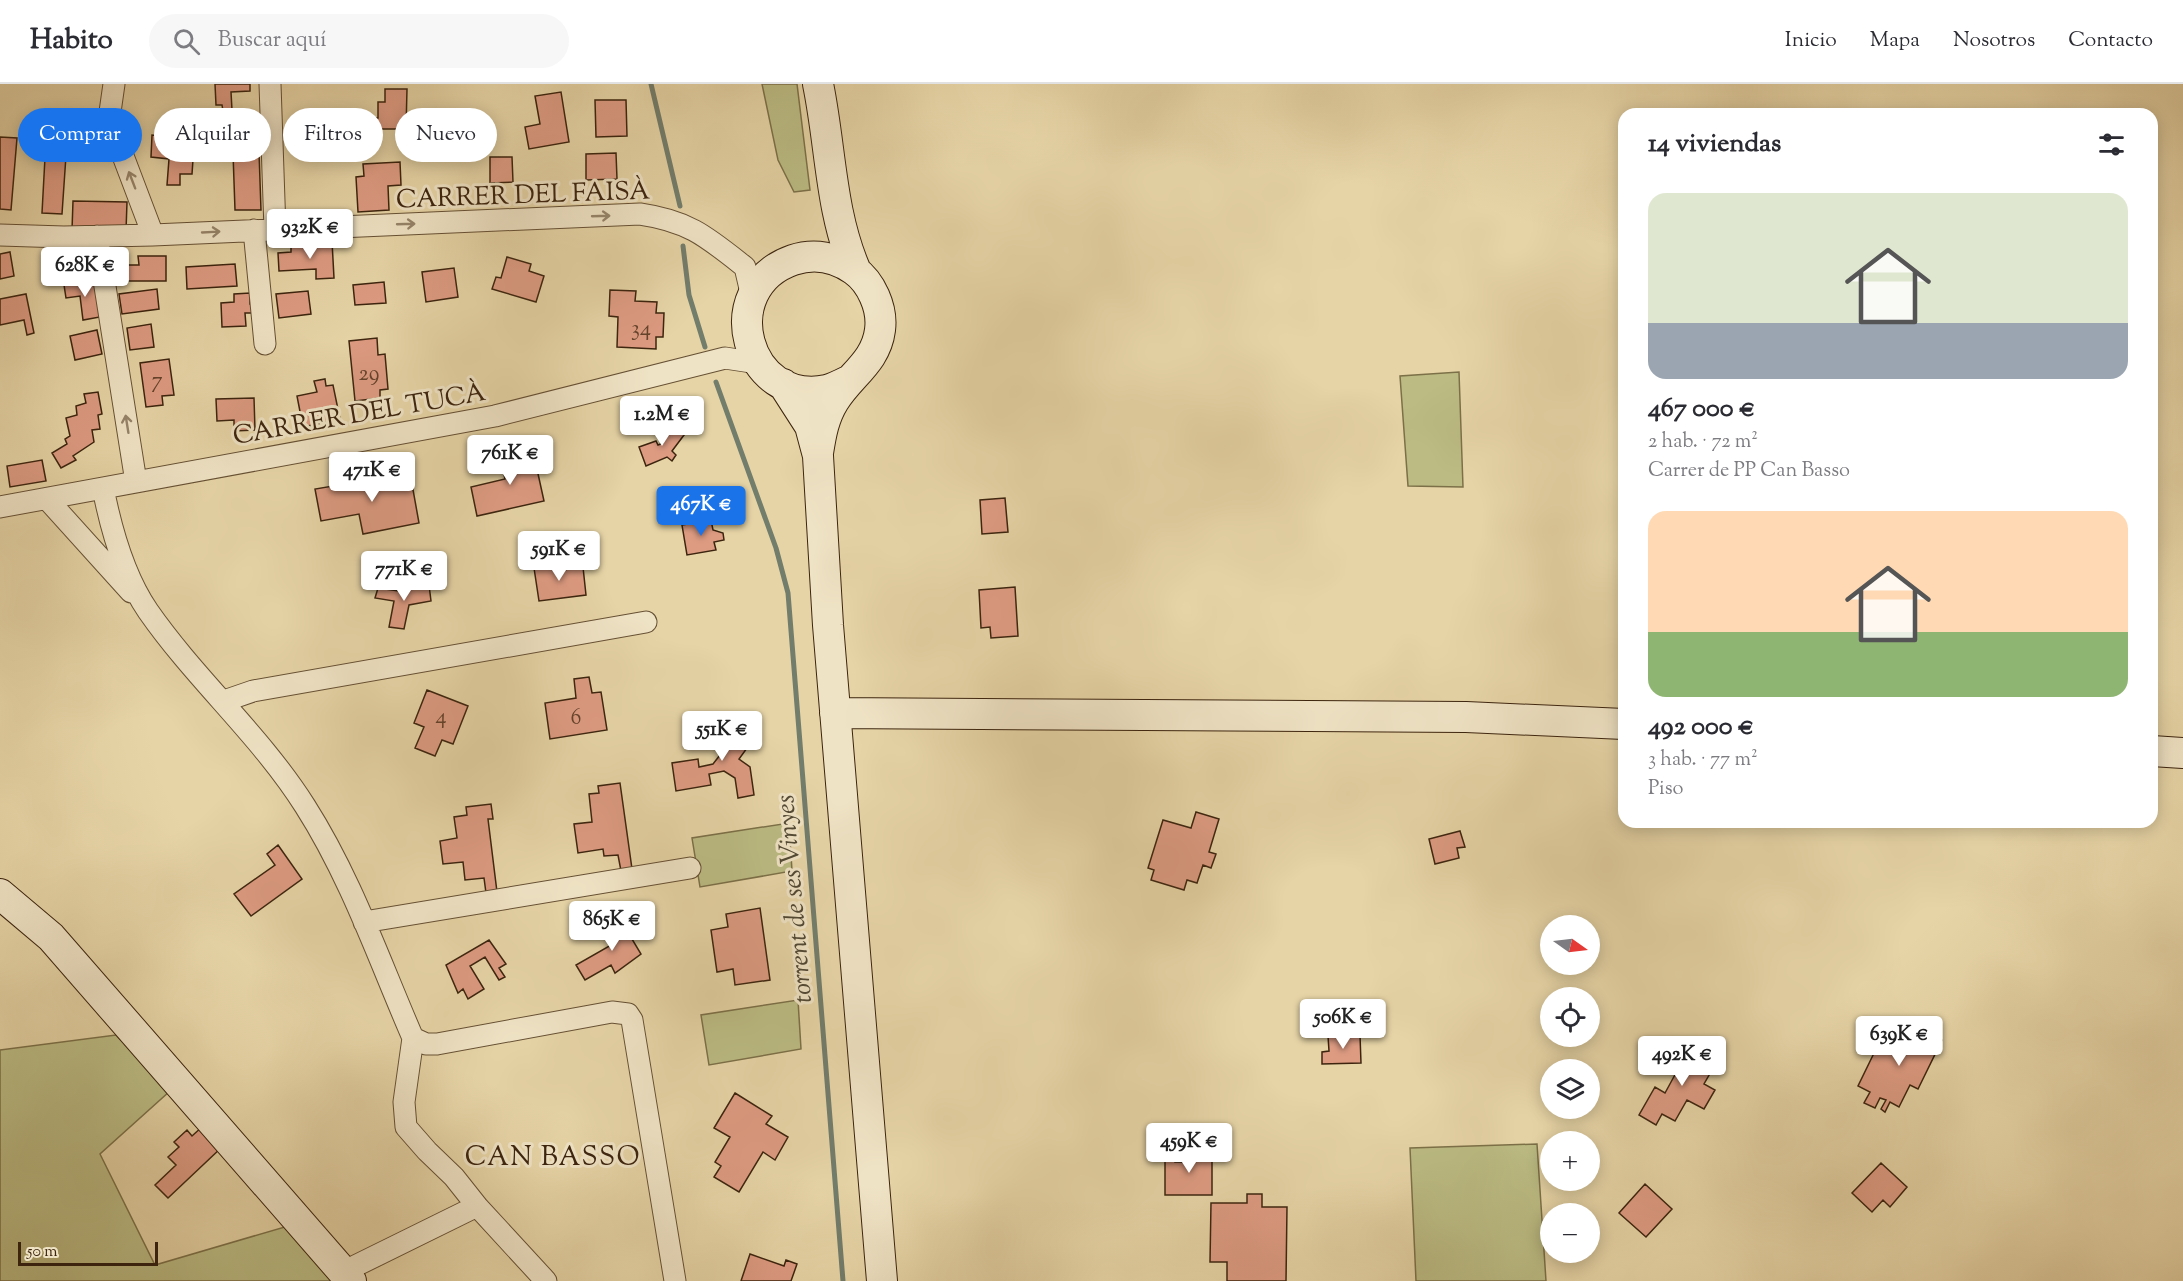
<!DOCTYPE html>
<html lang="es">
<head>
<meta charset="utf-8">
<style>
  body { margin:0; font-family:"Sorts Mill Goudy",serif; background:#f7f7f7; color:#2b2b33; height:100vh; display:flex; flex-direction:column; font-size:22px; white-space:nowrap }
  * { box-sizing:border-box; margin:0 }
  p { font-size:20px; color:#7c7c81 }
  .icon { flex:none; width:33px; height:33px; fill:none; stroke:currentColor; stroke-width:2; stroke-linecap:round; stroke-linejoin:round }
  .map { position:relative; flex:1; overflow:hidden }
  .drawer { position:absolute; left:1618px; top:24px; width:540px; height:720px; display:flex; flex-direction:column; background:#fff; border-radius:18px; box-shadow:0 3px 15px #0003 }
  .drawer>* { flex:none }
  .banner { position:absolute; left:18px; top:24px; width:570px; height:54px; display:flex; gap:12px }
  .needle { width:39px; rotate:104deg }
  .fabs { position:absolute; left:1540px; top:831px; display:grid; gap:12px }
  .fabs a { display:grid; place-items:center; width:60px; height:60px; border-radius:50%; background:#fff; box-shadow:0 3px 15px #0003; font-size:30px }
  .scale { position:absolute; left:18px; bottom:15px; width:140px; box-sizing:border-box; padding-left:6px; border:3px solid #3c240e; border-top:0; font-size:16px; line-height:21px; white-space:nowrap; color:#3c240e; -webkit-text-stroke:4px #efe3c5; paint-order:stroke }
  .price { position:absolute; translate:-50% -51px; padding:0 14px; border-radius:6px; background:#fff; color:#222; font-size:20px; line-height:39px; filter:drop-shadow(0 2px 3px #0008) }
  .price::after { content:''; position:absolute; left:50%; top:36px; width:18px; height:14px; margin-left:-9px; background:inherit; clip-path:polygon(0 0,100% 0,50% 100%) }
  .price.active { background:#1a73e8; color:#fff }
  ul { padding:0; list-style:none }
  li { display:grid; align-content:center; gap:12px; height:318px; padding:0 30px }
  li span { display:grid; place-items:center; height:186px; border-radius:18px; color:#555 }
  li>.icon { margin-inline-start:auto }
  span .icon { width:108px; height:108px; fill:#fffc; stroke-width:1 }
  li b { font-size:26px }
  h2 { display:flex; justify-content:space-between; align-items:center; height:72px; padding:0 30px; font-size:26px }
  .pill { padding:0 21px; border-radius:27px; background:#fff; box-shadow:0 3px 15px #0003; font-size:21px; line-height:54px }
  .pill.active { background:#1a73e8; color:#fff }
  header { display:flex; align-items:center; gap:36px; box-sizing:border-box; height:84px; padding:0 30px; background:#fff; border-bottom:2px solid #e1e1e2 }
  header strong { font-size:28px }
  nav { display:flex; gap:33px; margin-inline-start:auto; font-size:21px }
  .search { width:420px; height:54px; background:#f7f7f7; display:flex; align-items:center; gap:15px; box-sizing:border-box; padding:0 21px; border-radius:33px; color:#7c7c81; font-size:22px }
  .map>svg:first-child { display:block }
  .green { fill:#bbbb83; stroke:#7c7048; stroke-width:1.5 }
  .lines { fill:none; stroke-linecap:round; stroke-linejoin:round }
  .stream { stroke:#727d6c; stroke-width:5 }
  .building { fill:#dd9b82; stroke:#3c240e; stroke-width:1.5 }
  .street-casing { stroke:#665034; stroke-width:23 }
  .secondary-casing { stroke:#3c240e; stroke-width:32 }
  .street { stroke:#efe3c5; stroke-width:21 }
  .secondary { stroke:#efe3c5; stroke-width:30 }
  .oneway { stroke:#96846a }
  .labels { text-anchor:middle; stroke-width:6; stroke-linejoin:round; paint-order:stroke }
  .number-label { font-size:22px; fill:#64422b }
  .street-label { font-size:26px; fill:#3c240e; stroke:#efe3c5 }
  .water-label { font-size:27px; font-style:italic; fill:#524935; stroke:#efe3c5 }
  .neighbourhood-label { font-size:27px; letter-spacing:1.5px; fill:#3c240e; stroke:#efe3c5 }
</style>
</head>
<body>
<header>
<strong>Habito</strong>
<div class="search"><svg class="icon" aria-label="search" viewBox="0 0 24 24"><circle cx="10" cy="10" r="6"/><path d="M15 15l6 6"/></svg>Buscar aquí</div>
<nav><a>Inicio</a><a>Mapa</a><a>Nosotros</a><a>Contacto</a></nav>
</header>
<div class="map">
<svg width="2183" height="1197" viewBox="0 0 2183 1197">
  <rect width="100%" height="100%" fill="#e6d4a6"/>
  <filter id="stains"><feTurbulence type="fractalNoise" baseFrequency=".00333" numOctaves="4"/><feColorMatrix values="0 0 0 0 .2 0 0 0 0 .09 0 0 0 0 .02 0 0 0 .5 -.17"/></filter>
  <radialGradient id="worn" r=".72"><stop offset=".6" stop-color="#630" stop-opacity="0"/><stop offset="1" stop-color="#630" stop-opacity=".3"/></radialGradient>
  <!-- green -->
  <path class="green" d="M762,0H797L810,106L794,108L778,76Z
    M1459,288L1463,403L1408,402L1400,292Z
    M789,739L792,787L700,803L692,754Z
    M798,916L801,965L709,981L701,931Z
    M116,951L170,1007L100,1070L155,1181L288,1142L337,1197H0V966Z
    M1537,1060L1546,1197H1416L1410,1064Z"/>
  <g class="lines">
    <!-- stream -->
    <path class="stream" d="M651,0L680,122
      M683,162L689,211L705,263
      M716,298L776,464L788,509L843,1197"/>
  </g>
  <!-- building -->
  <path class="building" d="M215,0H250V7L231,8L232,26L223,27L222,21H216Z
    M385,5H407L406,45H373V34H378V18H385Z
    M561,8L569,58L529,65L525,43L540,40L535,12Z
    M595,16H626L627,52L596,53Z
    M171,46L195,47L192,90H180V101H167L169,75L151,73L152,51L170,53Z
    M0,53L17,54L11,126L0,125Z
    M46,55L67,57L62,130L42,129Z
    M259,68L261,126H235L233,69Z
    M616,69L617,95L586,96V70Z
    M490,73H512L513,98L490,99Z
    M400,78L401,101L388,102L389,126L358,128L356,93L364,92L363,80Z
    M73,117L127,118L126,147L72,146Z
    M321,157H332L334,194L316,195V185L279,187L278,169L291,168V162L321,161Z
    M10,168L14,192L0,195V170Z
    M88,170L89,190L56,193L55,172Z
    M138,172H166V197H121V181H139Z
    M507,173L531,180L529,187L544,192L536,218L492,205L496,193L501,194Z
    M235,180L237,202L187,205L186,183Z
    M454,184L458,213L426,218L422,188Z
    M94,197L100,233L83,236L80,212L66,214L64,201Z
    M384,198L386,219L355,221L353,201Z
    M157,205L159,225L122,230L119,210Z
    M610,206L636,207L635,217L657,218L656,229H664L663,253H656V265L617,263L618,233L609,232Z
    M308,207L311,230L279,234L276,210Z
    M250,209V220H254V229H245L246,242L222,243L221,219L234,218V210Z
    M26,210L34,249L27,251L24,236L0,241V215Z
    M151,240L154,263L130,266L127,244Z
    M97,246L102,270L75,276L70,252Z
    M377,254L378,271L385,270L388,305L380,306V314L355,317L349,257Z
    M169,275L174,311L162,312L163,321L146,323L140,279Z
    M325,295L326,302L333,301L340,335L303,343L297,312L317,308L314,297Z
    M98,308L102,330L98,331L100,345L92,346L94,358L73,372L76,376L61,384L52,369L67,360L65,355L70,352L66,334L77,331L76,322L86,319L84,310Z
    M254,314L255,346L234,347V336L217,337L216,315Z
    M672,341L684,351L672,367L676,371L672,377L667,373L646,382L639,363L656,357L658,361L663,359L661,354Z
    M533,367L544,417L477,432L471,403L505,395L500,374Z
    M42,376L46,397L10,403L7,382Z
    M410,389L419,439L363,450L359,430L321,437L315,405Z
    M1005,414L1008,448L982,450L980,416Z
    M711,436L713,446L723,449L724,456L714,458L716,466L687,471L682,441Z
    M562,480L563,486L583,483L586,511L539,517L534,484Z
    M429,501L431,517L409,521L404,545L389,543L394,517L375,514L378,504L399,507Z
    M1015,503L1018,552L991,554L990,543L981,544L979,506Z
    M589,593L592,609L601,608L607,646L550,655L545,619L576,614L574,595Z
    M427,606L468,622L453,660L442,656L435,672L415,664L424,643L414,639Z
    M753,635L756,657L746,658L747,664L739,675L750,683L754,711L738,714L735,694L724,687L709,690L711,701L676,707L672,679L698,675L699,683L713,680L720,671L717,657L729,639Z
    M620,699L632,785L621,787L618,771L604,772L603,765L578,769L574,740L592,738L589,710L599,709L598,702Z
    M491,720L493,735H488L497,808L486,809L484,794L465,796L463,778L443,780L440,757L457,754L454,733L467,731L466,723Z
    M1196,728L1219,735L1209,768L1216,770L1211,784L1203,781L1197,799L1187,796L1184,806L1151,796L1154,786L1148,784L1163,736L1191,744Z
    M1460,747L1465,763L1457,764L1459,774L1435,780L1429,755Z
    M278,761L302,795L251,832L234,810L275,781L267,770Z
    M760,824L770,896L735,901L733,885L717,888L711,846L728,843L726,830Z
    M620,835L641,870L615,889L611,881L585,896L576,881L613,860L604,844Z
    M489,856L506,880L499,884L505,893L499,896L485,873L470,882L484,905L468,915L463,905L458,909L446,881Z
    M1911,941L1942,956L1918,1005L1910,1001L1899,1023L1890,1018L1885,1028L1881,1025L1886,1016L1880,1014L1875,1024L1864,1019L1870,1008L1858,1002L1877,963L1886,968L1895,948L1905,953Z
    M1360,951L1361,979L1322,980V968L1329,967L1328,952Z
    M1689,955L1702,963L1698,969L1716,979L1704,1000L1715,1006L1704,1025L1687,1016L1675,1037L1662,1030L1656,1041L1639,1031L1655,1003L1665,1009L1683,976L1678,974Z
    M735,1009L772,1032L766,1040L788,1053L775,1076L763,1068L739,1108L714,1093L721,1082L715,1078L730,1053L714,1044Z
    M203,1042L222,1063L168,1114L155,1101L176,1081L168,1073L179,1063L174,1058L187,1046L192,1052Z
    M1187,1066H1212V1111H1165V1067H1175V1078H1187Z
    M1881,1079L1907,1103L1890,1123L1883,1116L1872,1128L1852,1109Z
    M1645,1100L1672,1125L1646,1153L1619,1129Z
    M1247,1110H1262V1123H1287L1286,1197H1227V1178H1210L1211,1119H1247Z
    M750,1170L784,1182L786,1176L797,1180L791,1197H741Z"/>
  <g class="lines">
    <!-- street casing -->
    <g class="street-casing">
      <path id="street" d="M114,0L109,35L153,151
        M270,0L275,146
        M254,146L265,260
        M0,151L64,153L153,151L640,130C689,137 707,153 745,183L752,213
        M97,152L136,398
        M103,404C111,445 124,492 148,527C196,596 260,651 305,722C351,794 379,876 413,954
        M47,415L131,508
        M0,423L495,332L725,274L758,279
        M224,617L253,607L646,538
        M364,838L690,784
        M343,1188L477,1122
        M546,1197L477,1122L454,1093L427,1067L406,1043L404,1018L413,954L426,960H437L612,928L628,930L632,936L675,1197"/>
    </g>
    <!-- secondary casing -->
    <g class="secondary-casing">
      <path id="secondary" d="M818,0C831,63 830,128 856,187
        M783,300L810,342L818,372L828,541L882,1197
        M818,369C821,350 824,333 834,317C850,291 876,278 880,246C883,224 871,198 854,186C836,173 814,169 793,176C713,204 746,323 827,306C834,304 842,300 848,297
        M835,629L1466,633L1624,640
        M2152,667L2183,669
        M0,810L51,853L351,1197"/>
    </g>
    <!-- street -->
    <use href="#street" class="street"/>
    <!-- secondary -->
    <use href="#secondary" class="secondary"/>
  </g>
  <!-- one-way arrows -->
  <defs><path id="oneway-shaft" d="M-6 0H5M1.5-3L5.5 0L1.5 3" fill="none" stroke-width="1.6" stroke-linecap="round" stroke-linejoin="round" transform="scale(1.5)"/></defs>
  <g class="oneway">
    <use href="#oneway-shaft" transform="translate(132 96) rotate(-111)"/>
    <use href="#oneway-shaft" transform="translate(601 132) rotate(-2)"/>
    <use href="#oneway-shaft" transform="translate(406 140) rotate(-2)"/>
    <use href="#oneway-shaft" transform="translate(211 148) rotate(-3)"/>
    <use href="#oneway-shaft" transform="translate(127 340) rotate(-99)"/>
  </g>
  <g class="labels">
    <!-- number labels -->
    <g class="number-label">
      <text x="641" y="251">34</text>
      <text x="369" y="296">29</text>
      <text x="157" y="303">7</text>
      <text x="441" y="639">4</text>
      <text x="576" y="640">6</text>
    </g>
    <!-- street labels -->
    <g class="street-label">
      <text transform="translate(523 110) rotate(-2)" y="9">CARRER DEL FAISÀ</text>
      <text transform="translate(359 329) rotate(-10)" y="9">CARRER DEL TUCÀ</text>
    </g>
    <!-- water labels -->
    <g class="water-label">
      <text transform="translate(793 815) rotate(-95)" y="9">torrent de ses Vinyes</text>
    </g>
    <!-- neighbourhood labels -->
    <g class="neighbourhood-label">
      <text x="553" y="1081">CAN BASSO</text>
    </g>
  </g>
  <rect width="100%" height="100%" filter="url(#stains)"/>
  <rect width="100%" height="100%" fill="url(#worn)"/>
</svg>
<div class="fabs">
<a><svg class="needle" viewBox="-14 -14 28 28"><path d="M0-13l5 13h-10z" fill="#e53935"/><path d="M0 13l5-13h-10z" fill="#7c7c81"/></svg></a>
<a><svg class="icon" aria-label="locate" viewBox="0 0 24 24"><circle cx="12" cy="12" r="6"/><path d="M12 2v4M12 18v4M2 12h4M18 12h4"/></svg></a>
<a><svg class="icon" aria-label="layers" viewBox="0 0 24 24"><path d="M12 4l9 5-9 5-9-5zM3 14l9 5 9-5"/></svg></a>
<a>+</a>
<a>−</a>
</div>
<div class="scale">50 m</div>
<b class="price" style="left:310px;top:176px">932K €</b>
<b class="price" style="left:85px;top:214px">628K €</b>
<b class="price" style="left:662px;top:363px">1.2M €</b>
<b class="price" style="left:510px;top:402px">761K €</b>
<b class="price" style="left:372px;top:419px">471K €</b>
<b class="price active" style="left:701px;top:453px">467K €</b>
<b class="price" style="left:559px;top:498px">591K €</b>
<b class="price" style="left:404px;top:518px">771K €</b>
<b class="price" style="left:722px;top:678px">551K €</b>
<b class="price" style="left:612px;top:868px">865K €</b>
<b class="price" style="left:1343px;top:966px">506K €</b>
<b class="price" style="left:1899px;top:983px">639K €</b>
<b class="price" style="left:1682px;top:1003px">492K €</b>
<b class="price" style="left:1189px;top:1090px">459K €</b>
<div class="banner">
<a class="pill active">Comprar</a>
<a class="pill">Alquilar</a>
<a class="pill">Filtros</a>
<a class="pill">Nuevo</a>
</div>
<section class="drawer">
<h2>14 viviendas<svg class="icon" aria-label="filters" viewBox="0 0 24 24"><path d="M4 7h16M4 17h16"/><circle cx="9" cy="7" r="2"/><circle cx="15" cy="17" r="2"/></svg></h2>
<ul>
<li><span style="background:linear-gradient(#dfe7d0 70%,#9aa5b1 0)"><svg class="icon" aria-label="home" viewBox="0 0 24 24"><path d="M3 11l9-7 9 7M6 9v11h12V9"/></svg></span><div><b>467 000 €</b><p>2 hab. · 72 m²</p><p>Carrer de PP Can Basso</p></div></li>
<li><span style="background:linear-gradient(#ffd9b3 65%,#8fb573 0)"><svg class="icon" aria-label="home" viewBox="0 0 24 24"><path d="M3 11l9-7 9 7M6 9v11h12V9"/></svg></span><div><b>492 000 €</b><p>3 hab. · 77 m²</p><p>Piso</p></div></li>
</ul>
</section>
</div>
</body>
</html>
